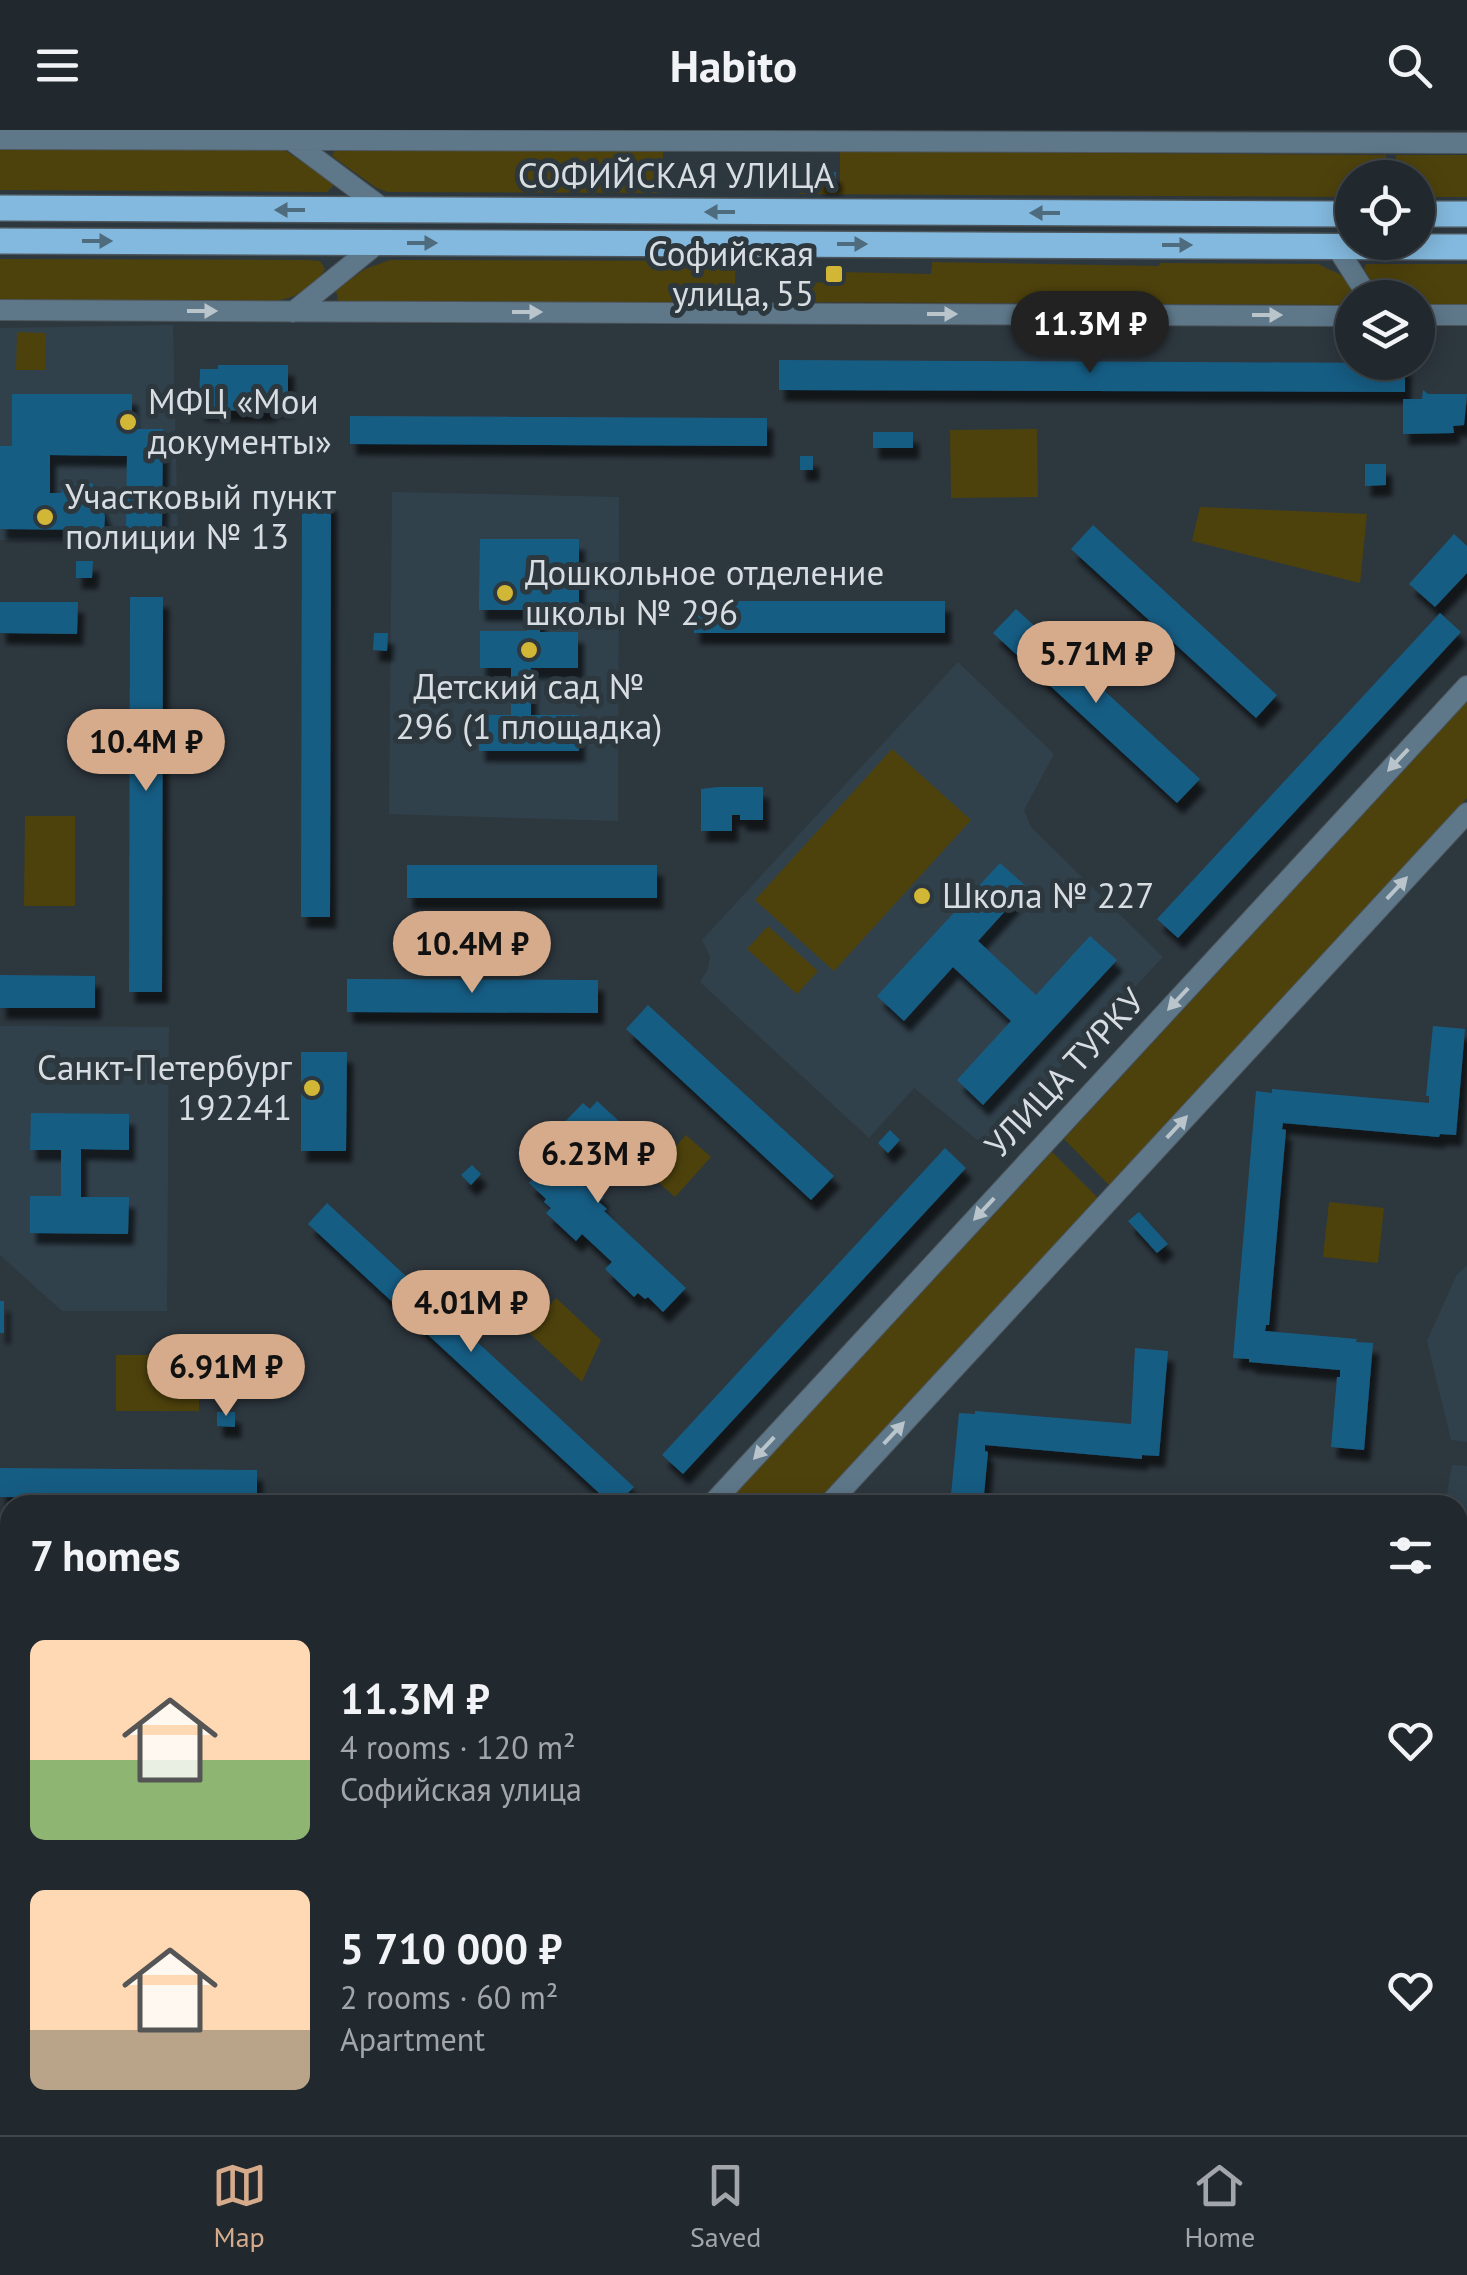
<!DOCTYPE html>
<html lang="en">
<head>
<meta charset="utf-8">
<style>
  body { margin:0; font-family:"PT Sans",sans-serif; background:#2a3136; color:#f1f3f6; height:100vh; display:flex; flex-direction:column; font-size:38px; white-space:nowrap }
  * { box-sizing:border-box; margin:0 }
  p { font-size:32px; color:#a2a6aa }
  .icon { flex:none; width:55px; height:55px; fill:none; stroke:currentColor; stroke-width:2; stroke-linecap:round; stroke-linejoin:round }
  .map { position:relative; flex:1; overflow:hidden }
  .panel { position:absolute; left:0px; top:1365px; width:1468px; height:640px; display:flex; flex-direction:column; background:#22292e; border-radius:30px 30px 0 0; box-shadow:0 5px 25px #0003,0 0 0 2px #3f454a }
  .panel>* { flex:none }
  .buttons { position:absolute; left:1335px; top:30px; display:grid; gap:20px }
  .buttons a { display:grid; place-items:center; width:100px; height:100px; border-radius:50%; background:#22292e; box-shadow:0 5px 25px #0003,0 0 0 2px #3f454a; font-size:50px }
  .price { position:absolute; translate:-50% -85px; padding:0 22px; border-radius:35px; background:#d6ab8b; color:#111; font-size:32px; line-height:65px; filter:drop-shadow(0 2px 5px #0008) }
  .price::after { content:''; position:absolute; left:50%; top:60px; width:30px; height:22px; margin-left:-15px; background:inherit; clip-path:polygon(0 0,100% 0,50% 100%) }
  .price.current { background:#222; color:#fff }
  ul { padding:0; list-style:none }
  li { display:flex; align-items:center; gap:30px; height:250px; padding:0 30px }
  li span { display:grid; place-items:center; flex:none; width:280px; height:200px; border-radius:15px; color:#555 }
  li>.icon { margin-inline-start:auto }
  span .icon { width:120px; height:120px; fill:#fffc; stroke-width:1 }
  li b { font-size:42px }
  h2 { display:flex; justify-content:space-between; align-items:center; height:120px; padding:0 30px; font-size:42px }
  header { display:flex; justify-content:space-between; align-items:center; height:130px; padding:0 30px; background:#22292e; font-size:45px; font-weight:800 }
  .tab-bar { display:flex; justify-content:space-around; align-items:center; height:140px; border-top:2px solid #3f454a; background:#22292e; font-size:28px; color:#a2a6aa }
  .tab-bar a { display:grid; justify-items:center; gap:5px }
  .tab-bar .current { color:#d6ab8b }
  .map>svg:first-child { display:block }
  .built { fill:#31414c }
  .green { fill:#4e420c }
  .building { fill:#185d84; filter:url(#shadow) }
  .lines { fill:none; stroke-linecap:round; stroke-linejoin:round }
  .minor-casing { stroke:#4c555b; stroke-width:22 }
  .primary-casing { stroke:#4c555b; stroke-width:28 }
  .minor { stroke:#5e788a; stroke-width:20 }
  .primary { stroke:#83b9de; stroke-width:25 }
  .oneway { fill:#4f6b7e }
  .oneway2 { fill:#b9c4cb }
  .poi-dot { fill:#d2b635; stroke:#2d373e; stroke-width:4 }
  .labels { text-anchor:middle; stroke-width:10; stroke-linejoin:round; paint-order:stroke }
  .street-label { font-size:35px; fill:#d7dde1; stroke:#2d373e }
  .poi-label { font-size:35px; fill:#d7dde1; stroke:#2d373e; text-anchor:start }
</style>
</head>
<body>
<header><svg class="icon" aria-label="menu" viewBox="0 0 24 24"><path d="M4 6h16M4 12h16M4 18h16"/></svg>Habito<svg class="icon" aria-label="search" viewBox="0 0 24 24"><circle cx="10" cy="10" r="6"/><path d="M15 15l6 6"/></svg></header>
<div class="map">
<svg width="1467" height="2005" viewBox="0 0 1467 2005">
  <defs>
    <filter id="shadow"><feDropShadow dx="6" dy="11" stdDeviation="2.5" flood-color="#0009"/></filter>
  </defs>
  <rect width="100%" height="100%" fill="#2d373e"/>
  <!-- built -->
  <path class="built" d="M173,195L178,408L0,410V198Z
    M392,362L619,367L618,691L389,684Z
    M958,532L1054,624L1024,680L1031,697L1163,827L986,1017L914,958L869,1008L700,852L708,839L710,826L702,810Z
    M0,896L169,897L167,1181H62L0,1125Z
    M1467,1135V1312L1451,1310L1427,1211L1456,1146Z
    M1452,1335L1467,1336V1623L1458,1622V1408L1460,1379L1458,1375H1445Z
    M1458,1793L1467,1794V2005H1352L1353,1995H1458Z"/>
  <!-- green -->
  <path class="green" d="M0,18L283,19L332,52L333,56L327,62L0,60Z
    M335,20L663,21V63L387,62L375,57L332,26Z
    M840,21L1386,25V47L1352,48V67L799,64V56H840Z
    M1396,25H1467V67H1418V48L1396,47Z
    M0,129L307,130L320,131L325,139C316,157 294,169 274,171L0,170Z
    M390,130L736,131L734,173L338,171L336,160L365,139Z
    M932,132L1159,136L1160,133L1318,134L1341,145L1358,167L1352,168V175L791,172V153L839,152L840,142L931,144Z
    M1366,134H1467V176H1418V168L1382,167L1364,139Z
    M17,202L46,203L45,240H16Z
    M1037,299L1038,367L951,368L950,300Z
    M1200,377L1367,384L1360,453L1192,411Z
    M1467,572V668L1110,1056L1064,1009Z
    M892,619L971,690L834,841L755,770Z
    M25,686H75V776H24Z
    M768,796L818,841L797,864L747,819Z
    M686,1005L711,1027L675,1067L650,1045Z
    M1052,1022L1098,1068L815,1375H725Z
    M1329,1072L1384,1078L1378,1133L1323,1127Z
    M556,1168L601,1210L582,1252L527,1201Z
    M116,1225H199V1281H116Z
    M197,1995H273L360,2005H196Z
    M377,1995H523L522,2005H468Z
    M551,1995H950L949,2005H550Z
    M1304,1995H1353L1352,2005H1303Z"/>
  <!-- building -->
  <path class="building" d="M818,42H836V54H818Z
    M779,230L1405,233V262L779,260Z
    M218,235H288V277H270V281L199,280L200,239H218Z
    M1423,260L1428,264H1467L1464,295L1453,296L1454,303L1403,304V269H1422Z
    M12,264H132V299H163L162,398H126L127,326L50,325V363H62V354L92,353L105,386L104,400L0,399V316H12Z
    M350,286L767,288V316L350,314Z
    M873,302H913V318H873Z
    M800,326H813V340H800Z
    M1365,334H1386V355L1365,356Z
    M302,370H331L330,787H301Z
    M1093,395L1277,565L1256,588L1071,419Z
    M1454,404L1467,416V443L1435,477L1409,454Z
    M480,409H579V481H540V502H578V538H531V585H579V621H479V585H511V538H480V501H527V480H479Z
    M76,431H93L92,448H76Z
    M130,467H163L162,862H129Z
    M694,471H945V503H694Z
    M0,472H78L77,504L0,503Z
    M1016,479L1200,649L1177,673L993,503Z
    M1440,483L1461,502L1178,808L1157,789Z
    M374,503H388L387,521L373,520Z
    M718,657H763V690H740V685H732V701H701V659Z
    M1000,733L1027,757L978,811L1036,865L1090,806L1117,830L983,975L957,950L1011,891L953,837L904,891L877,866Z
    M407,735H657V768H407Z
    M0,845L95,846V878H0Z
    M347,849L598,850V883L347,882Z
    M648,875L834,1046L811,1070L626,899Z
    M1433,896L1465,899L1456,1005L1440,1004L1439,1007L1283,993L1282,999L1286,1000L1269,1195H1266L1265,1201L1357,1209L1356,1212L1373,1213L1364,1320L1331,1317L1337,1247H1340V1240L1249,1232V1229L1233,1228L1256,961L1272,963V959L1429,973V966H1426Z
    M301,922H347L346,1021H301Z
    M597,971L621,993L608,1010L613,1015L599,1030L592,1023L586,1030V1038L578,1039V1051L585,1057L589,1053L604,1067L599,1072L607,1079L604,1081L686,1158L663,1182L648,1167L645,1169L638,1163L634,1167L605,1139L612,1132L582,1104L576,1111L546,1083L551,1078L544,1072L546,1069L529,1053L551,1028L547,1024L559,1007L555,1002L583,973L590,979Z
    M31,983L129,984V1020L81,1019V1067H129L128,1104L30,1103V1066H61V1020H30Z
    M890,1000L900,1010L888,1023L878,1013Z
    M945,1018L966,1038L683,1344L662,1325Z
    M472,1035L481,1044L471,1055L461,1045Z
    M327,1073L634,1357L616,1375H612L308,1094Z
    M1139,1082L1168,1114L1157,1123L1128,1091Z
    M0,1171H4V1203H0Z
    M1135,1218L1168,1221L1159,1326L1142,1325V1329L985,1315V1321L988,1322L983,1375H950L959,1283L975,1284V1281L1131,1294Z
    M217,1282H235V1297L217,1296Z
    M0,1338L257,1340V1368L0,1367Z
    M1458,1665L1467,1666V1707L1458,1706Z
    M1458,1847L1467,1848V1981L1458,1980Z
    M0,1871L7,1872V1878H10V1912L0,1911Z"/>
  <g class="lines">
    <!-- minor casing -->
    <g class="minor-casing">
      <path id="minor" d="M0,9L1467,13
        M291,10L385,80
        M1336,116L1369,168
        M0,180L1352,186
        M293,182L378,113
        M1418,185H1467
        M711,1375L1467,556
        M828,1375L1467,683
        M130,2005L139,1995
        M532,2005L533,1995"/>
    </g>
    <!-- primary casing -->
    <g class="primary-casing">
      <path id="primary" d="M0,78L1352,84
        M1418,84H1467
        M0,111L1467,117"/>
    </g>
    <!-- minor -->
    <use href="#minor" class="minor"/>
    <!-- primary -->
    <use href="#primary" class="primary"/>
  </g>
  <!-- one-way arrows -->
  <defs><path id="oneway-solid" d="M-6-.8H1V-3.2L6.5 0L1 3.2V.8H-6Z" transform="scale(2.5)"/></defs>
  <g class="oneway">
    <use href="#oneway-solid" transform="translate(290 80) rotate(-180)"/>
    <use href="#oneway-solid" transform="translate(720 82) rotate(-180)"/>
    <use href="#oneway-solid" transform="translate(1045 83) rotate(-180)"/>
    <use href="#oneway-solid" transform="translate(97 111)"/>
    <use href="#oneway-solid" transform="translate(422 113)"/>
    <use href="#oneway-solid" transform="translate(852 114)"/>
    <use href="#oneway-solid" transform="translate(1177 115)"/>
  </g>
  <g class="oneway2">
    <use href="#oneway-solid" transform="translate(202 181)"/>
    <use href="#oneway-solid" transform="translate(527 182)"/>
    <use href="#oneway-solid" transform="translate(942 184)"/>
    <use href="#oneway-solid" transform="translate(1267 185)"/>
    <use href="#oneway-solid" transform="translate(1398 630) rotate(133)"/>
    <use href="#oneway-solid" transform="translate(1397 758) rotate(-47)"/>
    <use href="#oneway-solid" transform="translate(1178 869) rotate(133)"/>
    <use href="#oneway-solid" transform="translate(1177 997) rotate(-47)"/>
    <use href="#oneway-solid" transform="translate(984 1079) rotate(133)"/>
    <use href="#oneway-solid" transform="translate(894 1303) rotate(-47)"/>
    <use href="#oneway-solid" transform="translate(764 1318) rotate(133)"/>
  </g>
  <!-- markers -->
  <g class="poi-dot">
    <rect x="824" y="134" width="20" height="20" rx="5"/>
    <circle cx="128" cy="292" r="10"/>
    <circle cx="45" cy="387" r="10"/>
    <circle cx="505" cy="463" r="10"/>
    <circle cx="529" cy="520" r="10"/>
    <circle cx="922" cy="766" r="10"/>
    <circle cx="312" cy="958" r="10"/>
  </g>
  <g class="labels">
    <!-- street labels -->
    <g class="street-label">
      <text x="676" y="58">СОФИЙСКАЯ УЛИЦА</text>
      <text transform="translate(1065 943) rotate(-47)" y="12">УЛИЦА ТУРКУ</text>
    </g>
    <!-- poi labels -->
    <g class="poi-label">
      <text x="814" y="136" text-anchor="end">Софийская<tspan x="814" dy="40">улица, 55</tspan></text>
      <text x="148" y="284">МФЦ «Мои<tspan x="148" dy="40">документы»</tspan></text>
      <text x="65" y="379">Участковый пункт<tspan x="65" dy="40">полиции № 13</tspan></text>
      <text x="525" y="455">Дошкольное отделение<tspan x="525" dy="40">школы № 296</tspan></text>
      <text x="529" y="569" text-anchor="middle">Детский сад №<tspan x="529" dy="40">296 (1 площадка)</tspan></text>
      <text x="942" y="778">Школа № 227</text>
      <text x="292" y="950" text-anchor="end">Санкт-Петербург<tspan x="292" dy="40">192241</tspan></text>
    </g>
  </g>
</svg>
<div class="buttons">
<a><svg class="icon" aria-label="locate" viewBox="0 0 24 24"><circle cx="12" cy="12" r="6"/><path d="M12 2v4M12 18v4M2 12h4M18 12h4"/></svg></a>
<a><svg class="icon" aria-label="layers" viewBox="0 0 24 24"><path d="M12 4l9 5-9 5-9-5zM3 14l9 5 9-5"/></svg></a>
</div>
<b class="price current" style="left:1090px;top:246px">11.3M ₽</b>
<b class="price" style="left:1096px;top:576px">5.71M ₽</b>
<b class="price" style="left:146px;top:664px">10.4M ₽</b>
<b class="price" style="left:472px;top:866px">10.4M ₽</b>
<b class="price" style="left:598px;top:1076px">6.23M ₽</b>
<b class="price" style="left:471px;top:1225px">4.01M ₽</b>
<b class="price" style="left:226px;top:1289px">6.91M ₽</b>
<section class="panel">
<h2>7 homes<svg class="icon" aria-label="filters" viewBox="0 0 24 24"><path d="M4 7h16M4 17h16"/><circle cx="9" cy="7" r="2"/><circle cx="15" cy="17" r="2"/></svg></h2>
<ul>
<li><span style="background:linear-gradient(#ffd9b3 60%,#8fb573 0)"><svg class="icon" aria-label="home" viewBox="0 0 24 24"><path d="M3 11l9-7 9 7M6 9v11h12V9"/></svg></span><div><b>11.3M ₽</b><p>4 rooms · 120 m²</p><p>Софийская улица</p></div><svg class="icon" aria-label="heart" viewBox="0 0 24 24"><path d="M12 20l-8-8c-3-5 5-10 8-4 3-6 11-1 8 4z"/></svg></li>
<li><span style="background:linear-gradient(#ffd9b3 70%,#b9a48a 0)"><svg class="icon" aria-label="home" viewBox="0 0 24 24"><path d="M3 11l9-7 9 7M6 9v11h12V9"/></svg></span><div><b>5 710 000 ₽</b><p>2 rooms · 60 m²</p><p>Apartment</p></div><svg class="icon" aria-label="heart" viewBox="0 0 24 24"><path d="M12 20l-8-8c-3-5 5-10 8-4 3-6 11-1 8 4z"/></svg></li>
</ul>
</section>
</div>
<nav class="tab-bar">
<a class="current"><svg class="icon" aria-label="map" viewBox="0 0 24 24"><path d="M3 6l6-2 6 2 6-2v14l-6 2-6-2-6 2zM9 4v14M15 6v14"/></svg>Map</a>
<a><svg class="icon" aria-label="saved" viewBox="0 0 24 24"><path d="M7 4h10v16l-5-4-5 4z"/></svg>Saved</a>
<a><svg class="icon" aria-label="home" viewBox="0 0 24 24"><path d="M3 11l9-7 9 7M6 9v11h12V9"/></svg>Home</a>
</nav>
</body>
</html>
